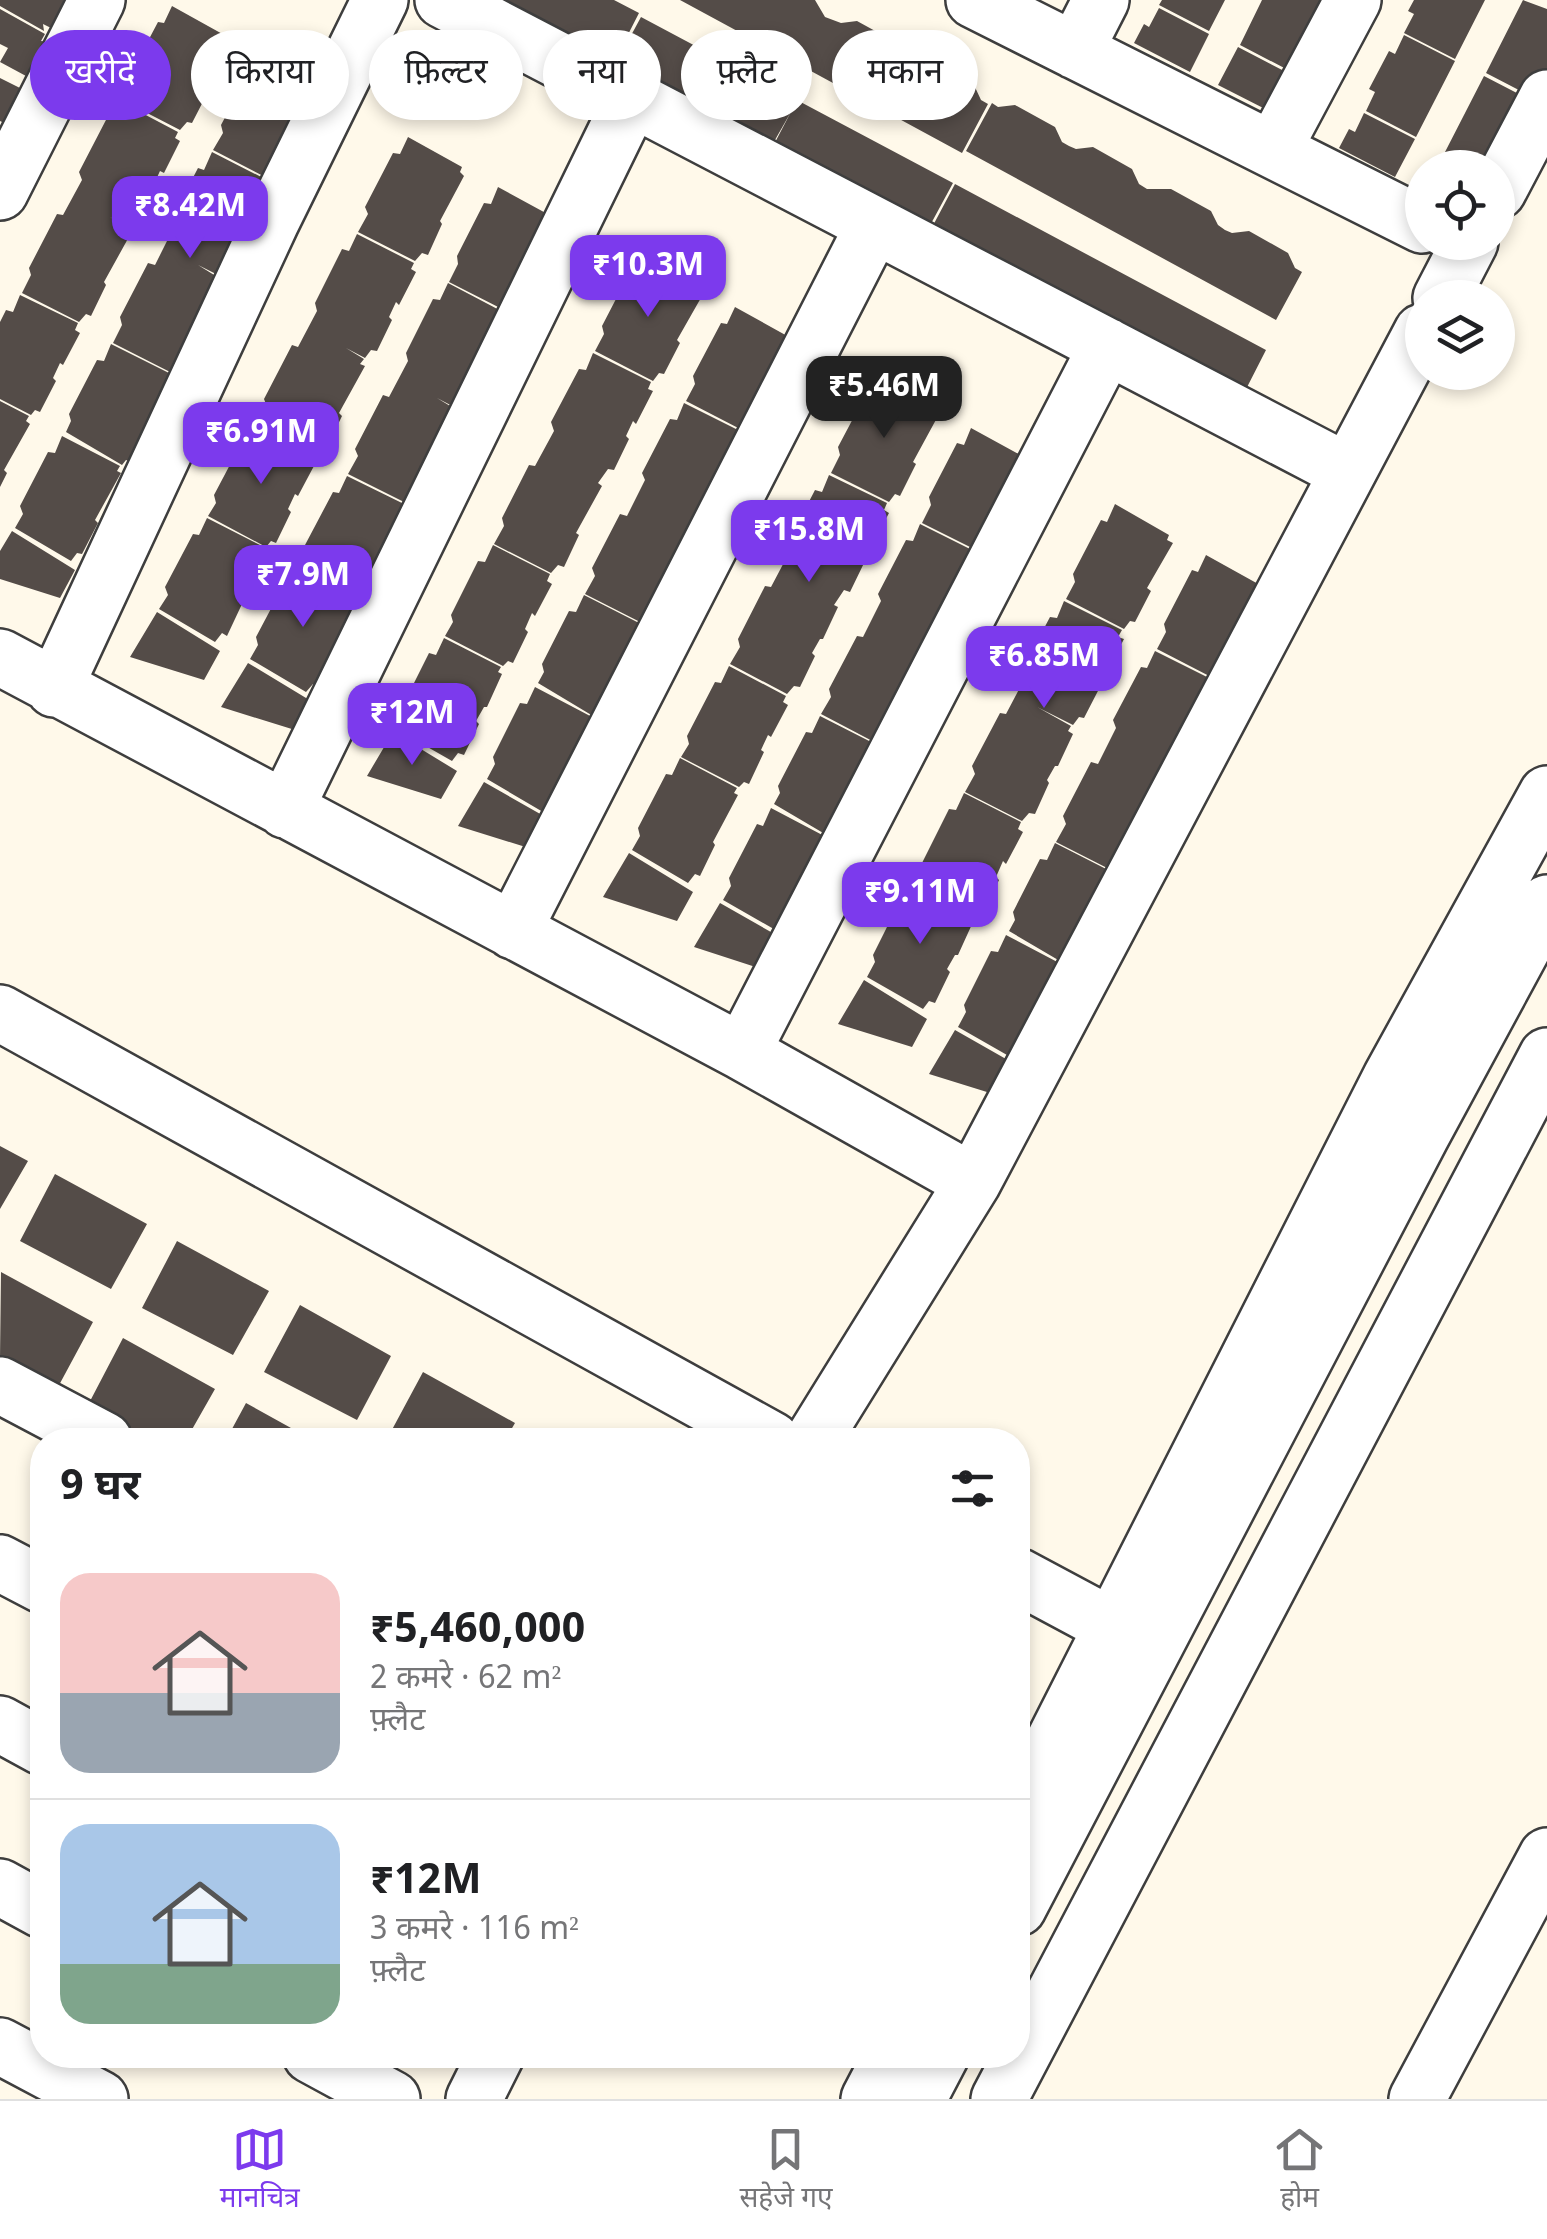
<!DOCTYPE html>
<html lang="hi">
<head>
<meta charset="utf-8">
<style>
  body { margin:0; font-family:Georgia,"Noto Sans Devanagari",serif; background:#f2f2f2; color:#202124; height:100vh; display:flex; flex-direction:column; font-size:38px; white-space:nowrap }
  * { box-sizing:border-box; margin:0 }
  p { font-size:32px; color:#757577 }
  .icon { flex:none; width:55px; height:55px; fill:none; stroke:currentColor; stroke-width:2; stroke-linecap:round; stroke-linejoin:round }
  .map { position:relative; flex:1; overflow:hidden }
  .details { position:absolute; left:30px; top:1428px; width:1000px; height:640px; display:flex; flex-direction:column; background:#fff; border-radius:40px; box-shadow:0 5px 15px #0003 }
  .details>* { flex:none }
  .guide { position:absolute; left:30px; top:30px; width:1000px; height:90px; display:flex; gap:20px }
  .controls { position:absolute; left:1405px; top:150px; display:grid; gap:20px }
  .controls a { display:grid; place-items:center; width:110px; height:110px; border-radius:50%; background:#fff; box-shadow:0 5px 15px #0003; font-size:50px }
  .price { position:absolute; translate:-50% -85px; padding:0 22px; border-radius:20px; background:#7c3aed; color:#fff; font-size:32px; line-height:65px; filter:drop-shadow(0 2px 5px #0008) }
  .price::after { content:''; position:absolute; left:50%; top:60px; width:30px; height:22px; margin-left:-15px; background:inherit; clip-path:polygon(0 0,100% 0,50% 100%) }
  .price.current { background:#222; color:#fff }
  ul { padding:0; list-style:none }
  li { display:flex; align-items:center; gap:30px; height:250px; padding:0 30px }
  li+li { border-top:2px solid #e0e0e0 }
  li span { display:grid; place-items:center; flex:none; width:280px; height:200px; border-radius:30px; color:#555 }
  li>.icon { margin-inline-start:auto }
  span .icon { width:120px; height:120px; fill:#fffc; stroke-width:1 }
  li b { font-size:42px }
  h2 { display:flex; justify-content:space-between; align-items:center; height:120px; padding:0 30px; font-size:42px }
  .pill { padding:0 35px; border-radius:45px; background:#fff; box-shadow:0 5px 15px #0003; font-size:35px; line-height:90px }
  .pill.current { background:#7c3aed; color:#fff }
  .tabs { display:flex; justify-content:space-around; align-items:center; height:140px; border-top:2px solid #e0e0e0; background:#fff; font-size:28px; color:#757577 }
  .tabs a { display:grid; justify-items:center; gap:5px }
  .tabs .current { color:#7c3aed }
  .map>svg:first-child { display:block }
  .building { fill:#544c48 }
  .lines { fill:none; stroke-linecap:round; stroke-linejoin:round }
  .minor-casing { stroke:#3e3e3e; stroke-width:60 }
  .minor { stroke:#fff; stroke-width:55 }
</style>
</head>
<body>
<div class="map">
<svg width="1547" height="2099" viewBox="0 0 1547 2099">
  <rect width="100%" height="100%" fill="#fff9ea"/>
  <!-- building -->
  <path class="building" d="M0,0H64L51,28L43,24L44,31L0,6Z
    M474,0H614L639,13L614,62Z
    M680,0H815L825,17L841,23L857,21L897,43L904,58L918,66L935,64L974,85L981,100L988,104L962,153Z
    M1162,0H1225L1209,31L1159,5Z
    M1262,0H1326L1290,71L1240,45Z
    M1414,0H1485L1455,59L1404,33L1414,14L1408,11Z
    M1523,0L1547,9V81L1536,99L1486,73Z
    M172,6L226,36L224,41L229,45L204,89L208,92L192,123L187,122L180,130L122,100L132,83L130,75L158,22L164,23Z
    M1159,8L1209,34L1190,72L1134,43L1144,24L1149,27Z
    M0,9L45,34L41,41L48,42L26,76L0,62L8,48L0,44Z
    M641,17L953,183L927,231L771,150L792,110L771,147L615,65Z
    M1404,35L1455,61L1416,137L1366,111L1375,92L1369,89L1389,51L1395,54Z
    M1238,47L1288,73L1275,114L1218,85Z
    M263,56L317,86L271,180L213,150L223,133L221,125L249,72L255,73Z
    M1484,76L1534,102L1498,168H1474L1445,152Z
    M0,78L20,88L4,123L0,121Z
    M121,102L178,132L175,138L180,141L164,173L160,171L153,186L157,188L141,220L136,218L129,227L110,217L128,228L125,232L130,235L104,282L106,285L91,316L86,314L79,322L22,293L31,275L29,268L57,214L63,215L82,180L79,172L107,118L113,119Z
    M992,103L998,107L1015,105L1055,127L1062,142L1069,146L1076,149L1093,147L1132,169L1139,184L1147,189H1171L1211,211L1218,225L1225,230L1232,233L1249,231L1288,253L1295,268L1302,272L1276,320L966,151Z
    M1364,113L1415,139L1395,177L1339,148L1349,129L1355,132Z
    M408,137L462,167L460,172L464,176L440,221L442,224L428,255L422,253L415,261L358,232L368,214L365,207L393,153L400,154Z
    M212,152L269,181L220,276L198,265L219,278L170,372L113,343L122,325L120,317L148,263L155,265L173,229L170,222L198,168L204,170Z
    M1441,154L1467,168H1434Z
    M955,184L1266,350L1241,399L929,233Z
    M498,187L553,217L506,311L449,282L458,264L457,256L484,203L491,204Z
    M357,234L414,263L411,269L416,272L399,305L396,302L389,317L392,320L377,351L371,350L365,358L346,348L364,359L360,364L365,366L339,413L342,416L327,447L321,445L315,453L257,424L267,407L264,399L292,345L298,347L317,311L315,303L342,249L349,251Z
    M644,257L698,287L697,292L702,296L677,340L680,343L664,374L659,373L653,381L595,351L604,334L602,326L630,272L637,274Z
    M448,283L505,313L456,408L437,398L455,409L406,503L348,474L358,456L355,449L383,395L389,397L408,361L406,353L433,299L440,300Z
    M20,295L78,323L75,330L80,333L63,365L60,363L53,378L56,381L40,412L35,410L31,415L0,399V322L6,310L13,312Z
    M735,307L789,337L744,431L686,401L695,384L693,376L721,323L727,324Z
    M111,344L169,373L166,380L171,382L154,415L151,412L144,428L147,431L131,462L126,460L122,465L66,432L71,421L69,414L97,360L104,361Z
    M593,353L651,382L648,389L653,391L636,424L633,421L626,436L629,439L614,470L608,469L598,483L602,486L576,533L579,535L564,567L558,565L551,573L494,544L504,526L502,518L529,465L535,466L554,431L551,422L579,369L586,370Z
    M880,378L935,408L933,413L938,416L913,462L916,464L900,496L895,494L889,502L831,473L840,455L838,447L866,394L873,395Z
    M0,401L29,416L26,421L30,424L4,470L7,473L0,487Z
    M684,403L742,432L642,623L585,594L595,576L592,568L620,514L627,516L645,480L642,473L670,419L677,420Z
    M256,426L313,455L310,462L315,464L298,496L295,494L288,509L291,512L276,543L271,541L266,547L208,516L216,503L214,495L242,442L248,443Z
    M971,428L1026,458L980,552L922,523L931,505L929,497L957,443L964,445Z
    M62,436L120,466L117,471L121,473L95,520L98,523L82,554L77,553L71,561L15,528L23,514L20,506L48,452L55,453Z
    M829,475L887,503L884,510L889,513L872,545L869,543L862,558L865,561L850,592L844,590L834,605L838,607L823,639H820L812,653L815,656L800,687L794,686L787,694L730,664L740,647L738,639L765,586L771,587L790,551L787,544L815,490L822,492Z
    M347,476L404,504L367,594L361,591L357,596L301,564L307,553L305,545L333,492L339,493Z
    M1115,504L1169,535L1167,540L1173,543L1147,588L1151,591L1135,622L1130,621L1124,629L1066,599L1075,582L1073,574L1101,520L1107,522Z
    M207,518L264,547L261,553L266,555L239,602L242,604L227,636L222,633L215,642L159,609L168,595L165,587L193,534L199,535Z
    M920,524L978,553L878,744L821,714L831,697L829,689L857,636L863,637L881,601L878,594L906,540L913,541Z
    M12,531L75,570L60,598L0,579V551Z
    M493,545L550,574L547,581L552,584L535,616L532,613L525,629L528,632L513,663L508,661L503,666L445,636L453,622L451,615L478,561L485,562Z
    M1206,555L1260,585L1215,679L1157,649L1166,632L1164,624L1192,570L1198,572Z
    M298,568L355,597L352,602L357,605L330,652L333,654L318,686L313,684L306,692L250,659L258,645L256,637L284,584L290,585Z
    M584,595L641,624L593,716L538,683L544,672L542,664L569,611L576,612Z
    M1064,601L1122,630L1118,637L1124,639L1107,672L1104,669L1097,684L1100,687L1084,718L1079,717L1073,725L1037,707L1071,726L1068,731L1073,734L1058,766H1055L1047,780L1049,783L1035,814L1029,813L1022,821L965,792L975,774L972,766L1000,713L1006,714L1025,678L1022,670L1050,617L1057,618Z
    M157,612L220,651L204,680L130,657Z
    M444,638L501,667L498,672L502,674L487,707H484L476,721L479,724L464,755L458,753L452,761L396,729L404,714L402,707L429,653L436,655Z
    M1155,651L1213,680L1113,871L1056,842L1066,824L1063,816L1091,762L1098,764L1116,728L1113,720L1141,667L1147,668Z
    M248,663L311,701L295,730L221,707Z
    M729,666L786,696L783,702L788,705L771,737L768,735L761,750L764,752L749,784L744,782L739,787L681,757L689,744L687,736L715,682L721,683Z
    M535,687L592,717L589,722L593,724L543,812L487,779L495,764L493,757L520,703L527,704Z
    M820,716L877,745L830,837L774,804L780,793L778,786L806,732L812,733Z
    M393,732L457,771L441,799L367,776Z
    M680,758L737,788L734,793L738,795L713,842L715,845L700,876L695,874L688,883L632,850L640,836L638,828L666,774L672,775Z
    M484,782L542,815L532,849L458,826Z
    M964,793L1021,822L1018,829L1023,832L1006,864L1003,861L996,877L999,880L984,911L978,909L974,914L916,883L924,870L922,863L949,809L956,810Z
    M771,808L828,838L779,932L723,900L731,886L729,878L757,824L763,826Z
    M1055,843L1112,872L1065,964L1009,931L1015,920L1013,912L1040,859L1047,860Z
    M629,853L693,892L677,921L603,897Z
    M915,886L972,915L969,920L973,922L958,955H955L947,969L950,972L935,1003L929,1001L923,1009L867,977L875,962L873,955L900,901L907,903Z
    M720,903L778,936L768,971L694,947Z
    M1006,935L1063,965L1014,1059L958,1027L966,1012L964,1005L991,951L998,952Z
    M864,980L927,1019L912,1047L838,1024Z
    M955,1030L1013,1063L1003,1097L929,1074Z
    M0,1146L28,1161L0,1209Z
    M55,1174L147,1224L111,1289L20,1241Z
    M177,1241L269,1291L233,1355L142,1308Z
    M1,1272L93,1322L58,1387L0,1357Z
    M300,1305L391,1356L357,1420L264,1372Z
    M123,1338L215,1389L186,1440H154L88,1405Z
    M423,1372L515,1423L505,1440L387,1439Z
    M246,1403L291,1428L312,1440H226Z"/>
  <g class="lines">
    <!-- minor casing -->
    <g class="minor-casing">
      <path id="minor" d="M443,0L1348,472
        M974,0L1422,225
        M1075,51L1101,0
        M1273,150L1353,0
        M1498,191L1547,98
        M0,192L97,0
        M1441,298L1470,242
        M0,657L742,1052L973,1182
        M54,689L271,222L380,0
        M285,810L632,99
        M513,931L874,225
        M0,1013L772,1440
        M742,1052L1107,346
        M0,1385L104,1440
        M813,1440L973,1182L1422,332
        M0,1563L42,1585
        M1018,1576L1147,1645
        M0,1724L42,1747
        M1018,1812L1391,1077L1547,794
        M0,1887L42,1910
        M1018,1908L1421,1136L1547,903
        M0,2046L100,2099
        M311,2055L392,2099
        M474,2099L496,2055
        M869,2099L892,2055
        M918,2099L941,2055
        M999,2099L1547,1056
        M1417,2099L1547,1856"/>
    </g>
    <!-- minor -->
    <use href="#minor" class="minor"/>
  </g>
</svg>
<div class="controls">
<a><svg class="icon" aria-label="locate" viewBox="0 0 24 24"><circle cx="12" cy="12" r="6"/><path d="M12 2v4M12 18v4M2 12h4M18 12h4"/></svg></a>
<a><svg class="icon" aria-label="layers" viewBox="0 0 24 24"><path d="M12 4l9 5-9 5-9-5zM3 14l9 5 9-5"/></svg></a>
</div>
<b class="price" style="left:190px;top:261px">₹8.42M</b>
<b class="price" style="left:648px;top:320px">₹10.3M</b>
<b class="price current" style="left:884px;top:441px">₹5.46M</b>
<b class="price" style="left:261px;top:487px">₹6.91M</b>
<b class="price" style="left:809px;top:585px">₹15.8M</b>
<b class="price" style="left:303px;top:630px">₹7.9M</b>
<b class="price" style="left:1044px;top:711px">₹6.85M</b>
<b class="price" style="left:412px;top:768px">₹12M</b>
<b class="price" style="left:920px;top:947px">₹9.11M</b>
<div class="guide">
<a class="pill current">खरीदें</a>
<a class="pill">किराया</a>
<a class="pill">फ़िल्टर</a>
<a class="pill">नया</a>
<a class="pill">फ़्लैट</a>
<a class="pill">मकान</a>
</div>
<section class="details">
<h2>9 घर<svg class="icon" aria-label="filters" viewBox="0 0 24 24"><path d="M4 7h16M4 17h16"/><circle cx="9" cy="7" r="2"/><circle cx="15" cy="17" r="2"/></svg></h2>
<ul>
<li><span style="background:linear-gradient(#f6c9c9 60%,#9aa5b1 0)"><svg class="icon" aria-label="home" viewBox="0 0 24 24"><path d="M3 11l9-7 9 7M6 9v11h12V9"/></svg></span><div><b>₹5,460,000</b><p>2 कमरे · 62 m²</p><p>फ़्लैट</p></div></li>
<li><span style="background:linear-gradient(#a9c7e8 70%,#7fa58c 0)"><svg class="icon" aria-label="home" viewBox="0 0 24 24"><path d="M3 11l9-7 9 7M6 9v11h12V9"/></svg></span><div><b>₹12M</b><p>3 कमरे · 116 m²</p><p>फ़्लैट</p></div></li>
</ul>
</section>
</div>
<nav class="tabs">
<a class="current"><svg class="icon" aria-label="map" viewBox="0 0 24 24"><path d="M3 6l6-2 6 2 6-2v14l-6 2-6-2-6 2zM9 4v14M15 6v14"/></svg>मानचित्र</a>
<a><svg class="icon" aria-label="saved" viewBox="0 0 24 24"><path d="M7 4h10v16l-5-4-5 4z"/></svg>सहेजे गए</a>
<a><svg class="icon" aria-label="home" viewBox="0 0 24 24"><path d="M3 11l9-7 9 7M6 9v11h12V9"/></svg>होम</a>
</nav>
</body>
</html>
